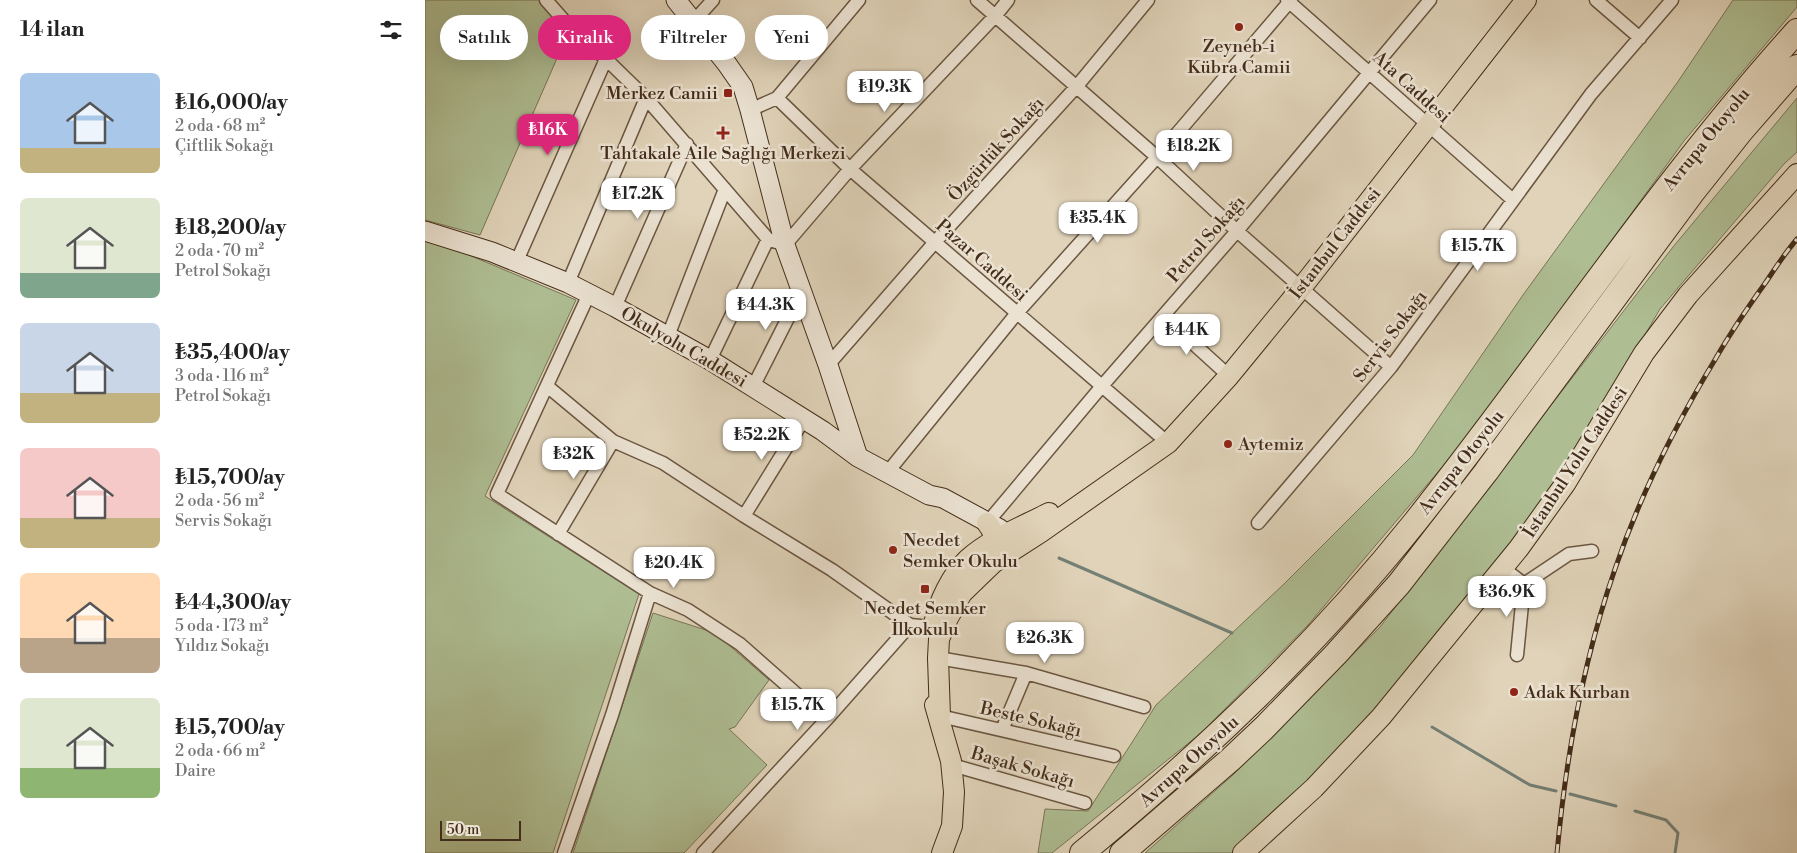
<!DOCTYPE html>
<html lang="tr">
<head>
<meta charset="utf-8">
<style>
  body { margin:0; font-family:"Libre Bodoni",serif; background:#f2f2f2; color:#222; height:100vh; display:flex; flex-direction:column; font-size:19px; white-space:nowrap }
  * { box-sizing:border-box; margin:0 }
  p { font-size:16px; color:#767676 }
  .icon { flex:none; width:28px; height:28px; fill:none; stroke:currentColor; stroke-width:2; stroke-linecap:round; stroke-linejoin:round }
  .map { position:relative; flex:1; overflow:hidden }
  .sheet { display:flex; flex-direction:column; background:#fff; width:425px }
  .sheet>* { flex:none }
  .banner { position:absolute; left:15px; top:15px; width:475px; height:45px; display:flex; gap:10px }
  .scale { position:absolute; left:15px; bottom:12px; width:81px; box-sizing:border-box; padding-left:5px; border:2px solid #442d19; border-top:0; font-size:14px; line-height:18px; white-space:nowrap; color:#442d19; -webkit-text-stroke:4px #ebe2d2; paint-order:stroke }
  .price { position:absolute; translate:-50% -42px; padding:0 11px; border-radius:10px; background:#fff; color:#222; font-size:16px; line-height:32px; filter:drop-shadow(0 1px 2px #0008) }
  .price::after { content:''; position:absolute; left:50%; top:30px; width:15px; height:11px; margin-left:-8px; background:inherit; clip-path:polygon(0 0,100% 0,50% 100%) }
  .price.on { background:#db2777; color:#fff }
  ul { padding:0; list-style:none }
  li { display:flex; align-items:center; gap:15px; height:125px; padding:0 20px }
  li span { display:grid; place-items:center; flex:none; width:140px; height:100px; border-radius:8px; color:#555 }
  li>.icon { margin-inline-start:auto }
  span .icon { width:60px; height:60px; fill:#fffc; stroke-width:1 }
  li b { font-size:21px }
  h2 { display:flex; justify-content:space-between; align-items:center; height:60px; padding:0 20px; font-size:21px }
  .pill { padding:0 18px; border-radius:22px; background:#fff; box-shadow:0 5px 20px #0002; font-size:18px; line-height:45px }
  .pill.on { background:#db2777; color:#fff }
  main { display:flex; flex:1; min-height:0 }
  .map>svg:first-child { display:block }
  .green { fill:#aebd92; stroke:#797556 }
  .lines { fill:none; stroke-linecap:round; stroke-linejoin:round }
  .stream { stroke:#748076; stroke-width:3 }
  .street-casing { stroke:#6b5641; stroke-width:15 }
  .secondary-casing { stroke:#442d19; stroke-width:21 }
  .primary-casing { stroke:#442d19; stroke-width:22 }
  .highway-casing { stroke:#442d19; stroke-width:26 }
  .street { stroke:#ebe2d2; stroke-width:12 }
  .secondary { stroke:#ebe2d2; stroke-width:19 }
  .primary { stroke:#e0d3b9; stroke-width:20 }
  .highway { stroke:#e0d3b9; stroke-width:24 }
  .rail-casing { stroke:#442d19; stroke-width:5 }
  .rail { stroke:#ebe2d2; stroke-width:3; stroke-dasharray:9; stroke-linecap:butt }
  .poi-dot { fill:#8f2418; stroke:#ebe2d2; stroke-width:2 }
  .labels { text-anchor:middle; stroke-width:5; stroke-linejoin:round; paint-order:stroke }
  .poi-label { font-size:18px; fill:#442d19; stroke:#ebe2d2 }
  .street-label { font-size:18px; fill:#442d19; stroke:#ebe2d2 }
</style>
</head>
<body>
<main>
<section class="sheet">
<h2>14 ilan<svg class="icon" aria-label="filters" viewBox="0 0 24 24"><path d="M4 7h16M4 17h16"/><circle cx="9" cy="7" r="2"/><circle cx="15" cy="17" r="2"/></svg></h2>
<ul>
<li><span style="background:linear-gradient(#a9c7e8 75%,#c2b280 0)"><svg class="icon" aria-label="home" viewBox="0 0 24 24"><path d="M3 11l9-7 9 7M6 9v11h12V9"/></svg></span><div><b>₺16,000/ay</b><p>2 oda · 68 m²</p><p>Çiftlik Sokağı</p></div></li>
<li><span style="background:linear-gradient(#dfe7d0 75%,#7fa58c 0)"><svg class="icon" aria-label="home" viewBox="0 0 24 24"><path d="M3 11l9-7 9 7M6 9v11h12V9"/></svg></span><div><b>₺18,200/ay</b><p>2 oda · 70 m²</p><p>Petrol Sokağı</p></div></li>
<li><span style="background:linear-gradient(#c9d6e8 70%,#c2b280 0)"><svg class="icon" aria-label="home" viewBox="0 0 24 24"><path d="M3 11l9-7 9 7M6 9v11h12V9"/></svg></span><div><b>₺35,400/ay</b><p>3 oda · 116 m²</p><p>Petrol Sokağı</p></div></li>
<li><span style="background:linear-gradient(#f6c9c9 70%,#c2b280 0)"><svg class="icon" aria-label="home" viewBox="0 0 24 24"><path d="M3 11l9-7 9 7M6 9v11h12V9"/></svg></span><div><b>₺15,700/ay</b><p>2 oda · 56 m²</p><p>Servis Sokağı</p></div></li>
<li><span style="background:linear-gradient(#ffd9b3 65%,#b9a48a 0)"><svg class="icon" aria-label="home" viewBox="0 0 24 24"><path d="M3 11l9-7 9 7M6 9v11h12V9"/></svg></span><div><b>₺44,300/ay</b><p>5 oda · 173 m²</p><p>Yıldız Sokağı</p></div></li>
<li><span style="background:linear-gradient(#dfe7d0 70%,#8fb573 0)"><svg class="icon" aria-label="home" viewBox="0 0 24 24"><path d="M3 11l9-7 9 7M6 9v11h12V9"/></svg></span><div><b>₺15,700/ay</b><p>2 oda · 66 m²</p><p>Daire</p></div></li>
</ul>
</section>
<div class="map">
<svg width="1372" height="853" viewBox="0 0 1372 853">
  <rect width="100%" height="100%" fill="#e0d3b9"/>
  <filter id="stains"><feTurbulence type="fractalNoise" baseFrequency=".004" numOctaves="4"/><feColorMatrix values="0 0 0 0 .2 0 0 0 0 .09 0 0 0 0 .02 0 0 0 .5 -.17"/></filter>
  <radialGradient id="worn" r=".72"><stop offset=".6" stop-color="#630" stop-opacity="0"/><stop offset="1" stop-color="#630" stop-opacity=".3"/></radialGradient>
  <!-- green -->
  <path class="green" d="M0,0H116L143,33L55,235L0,220Z
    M1308,0H1372V7L1259,141L1052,426L883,625L776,733L627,853H613L620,809L663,811L731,705L860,583L988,455L1098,295L1252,83Z
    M1372,98V152L1359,164L1235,309L1138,475L1061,578L934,730L807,853H720L809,774L955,627L1248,247Z
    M0,240L18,244L151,300L60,496L214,594L128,853H0Z
    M228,613L290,633L344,680L310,727L304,729L342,765L259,853H148Z"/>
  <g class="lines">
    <!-- stream -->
    <path class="stream" d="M634,558L807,633
      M1007,727L1105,785L1131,791
      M1145,794L1191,806
      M1210,811L1241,820L1253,833L1250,853"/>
    <!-- street casing -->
    <g class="street-casing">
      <path id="street" d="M121,0L150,33L181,59L221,98L343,239L360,245L425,169L571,15L583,0
        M552,0L732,157L812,231L966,367
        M862,0L1088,200
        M1171,0L1215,38
        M268,22L288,0
        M352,98L425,169L743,443
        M325,110L352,98L434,0
        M91,263L181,59
        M143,283L221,98
        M164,294L72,494L225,593L263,610L315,644L401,720
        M190,307L262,144
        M738,316L804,376
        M243,336L300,189
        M285,360L343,239
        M403,365L510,242L652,86L723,0
        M122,386L188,441L238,463L319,516L407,570L485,625L516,628
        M328,387L369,306L380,301
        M462,473L592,313L732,157L866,0
        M319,516L379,419
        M562,523L677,386L812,231L1005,0
        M833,523L966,367L1166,94L1247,0
        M133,534L188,441
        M1078,568L1099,584
        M1099,584L1144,554L1167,551
        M1092,655L1099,584
        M513,658L601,673L719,707
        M515,716L689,756
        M577,730L601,673
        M527,765L660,803
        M139,853L187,715L225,593
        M278,853L401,720L485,625"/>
    </g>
    <!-- secondary casing -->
    <g class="secondary-casing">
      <path id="secondary" d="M251,0L302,64L318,87L325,110L360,245L403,365L433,457
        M0,231L67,252L143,283L190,307L285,360L398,431L433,457L504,495L518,498L575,529"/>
    </g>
    <!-- primary casing -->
    <g class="primary-casing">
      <path id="primary" d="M562,523C569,532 573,542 568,552
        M509,624C513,603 527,574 543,559C565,539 597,527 624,513
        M510,705L526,761L529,792L527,826L517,853
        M515,716L513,658L514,639L523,618L537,593L568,563L616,532L743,443L804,376L877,287L1101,0
        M818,853L889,788L956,717L1094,548L1140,484L1219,353L1263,295L1372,174"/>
    </g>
    <!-- highway casing -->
    <g class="highway-casing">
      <path id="highway" d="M657,853C781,751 891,646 991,521C1120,359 1233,185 1372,31
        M697,853L805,760L839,728L911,654L974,584L1061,472L1267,193L1317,130L1372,67"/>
    </g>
    <!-- street -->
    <use href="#street" class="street"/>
    <!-- secondary -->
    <use href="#secondary" class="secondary"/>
    <!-- primary -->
    <use href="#primary" class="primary"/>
    <!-- highway -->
    <use href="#highway" class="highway"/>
    <!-- rail casing -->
    <g class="rail-casing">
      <path id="rail" d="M1132,853C1141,756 1158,661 1190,569C1215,495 1251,424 1291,358C1306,332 1323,307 1341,282C1351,267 1360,253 1372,239"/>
    </g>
    <!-- rail -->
    <use href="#rail" class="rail"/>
  </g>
  <!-- markers -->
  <g class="poi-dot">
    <circle cx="814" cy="27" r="5"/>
    <rect x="298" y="88" width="10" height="10" rx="2.5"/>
    <path d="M295.5 125.5h5v5h5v5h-5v5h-5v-5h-5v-5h5z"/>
    <circle cx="803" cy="444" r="5"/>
    <circle cx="468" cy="550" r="5"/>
    <rect x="495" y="584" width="10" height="10" rx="2.5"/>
    <circle cx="1089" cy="692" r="5"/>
  </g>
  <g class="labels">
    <!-- poi labels -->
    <g class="poi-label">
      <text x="814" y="52">Zeyneb-i<tspan x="814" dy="21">Kübra Camii</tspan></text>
      <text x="293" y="99" text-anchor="end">Merkez Camii</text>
      <text x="298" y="159">Tahtakale Aile Sağlığı Merkezi</text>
      <text x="813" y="450" text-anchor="start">Aytemiz</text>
      <text x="478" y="546" text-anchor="start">Necdet<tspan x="478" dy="21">Semker Okulu</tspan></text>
      <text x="500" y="614">Necdet Semker<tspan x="500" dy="21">İlkokulu</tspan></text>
      <text x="1099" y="698" text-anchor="start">Adak Kurban</text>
    </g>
    <!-- street labels -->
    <g class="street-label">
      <text transform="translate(987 87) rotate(42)" y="6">Ata Caddesi</text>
      <text transform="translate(1281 139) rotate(-51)" y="6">Avrupa Otoyolu</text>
      <text transform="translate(571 149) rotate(-48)" y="6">Özgürlük Sokağı</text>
      <text transform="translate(781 239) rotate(-49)" y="6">Petrol Sokağı</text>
      <text transform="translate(910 243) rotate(-52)" y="6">İstanbul Caddesi</text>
      <text transform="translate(557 260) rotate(41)" y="6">Pazar Caddesi</text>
      <text transform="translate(965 336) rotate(-53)" y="6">Servis Sokağı</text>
      <text transform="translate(259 347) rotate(30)" y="6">Okulyolu Caddesi</text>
      <text transform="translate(1036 462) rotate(-52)" y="6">Avrupa Otoyolu</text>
      <text transform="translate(1150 462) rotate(-57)" y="6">İstanbul Yolu Caddesi</text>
      <text transform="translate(606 719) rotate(13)" y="6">Beste Sokağı</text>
      <text transform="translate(764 761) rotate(-42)" y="6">Avrupa Otoyolu</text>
      <text transform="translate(598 767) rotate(16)" y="6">Başak Sokağı</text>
    </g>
  </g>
  <rect width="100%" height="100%" filter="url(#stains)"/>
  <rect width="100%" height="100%" fill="url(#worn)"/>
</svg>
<div class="scale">50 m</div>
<b class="price" style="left:460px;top:113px">₺19.3K</b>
<b class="price on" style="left:123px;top:156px">₺16K</b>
<b class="price" style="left:769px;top:172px">₺18.2K</b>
<b class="price" style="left:213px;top:220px">₺17.2K</b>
<b class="price" style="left:673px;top:244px">₺35.4K</b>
<b class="price" style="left:1053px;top:272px">₺15.7K</b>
<b class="price" style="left:341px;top:331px">₺44.3K</b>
<b class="price" style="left:762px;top:356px">₺44K</b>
<b class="price" style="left:337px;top:461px">₺52.2K</b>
<b class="price" style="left:149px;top:480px">₺32K</b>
<b class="price" style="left:249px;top:589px">₺20.4K</b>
<b class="price" style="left:1082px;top:618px">₺36.9K</b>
<b class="price" style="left:620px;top:664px">₺26.3K</b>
<b class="price" style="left:373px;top:731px">₺15.7K</b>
<div class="banner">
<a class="pill">Satılık</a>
<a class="pill on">Kiralık</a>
<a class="pill">Filtreler</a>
<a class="pill">Yeni</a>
</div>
</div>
</main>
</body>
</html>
